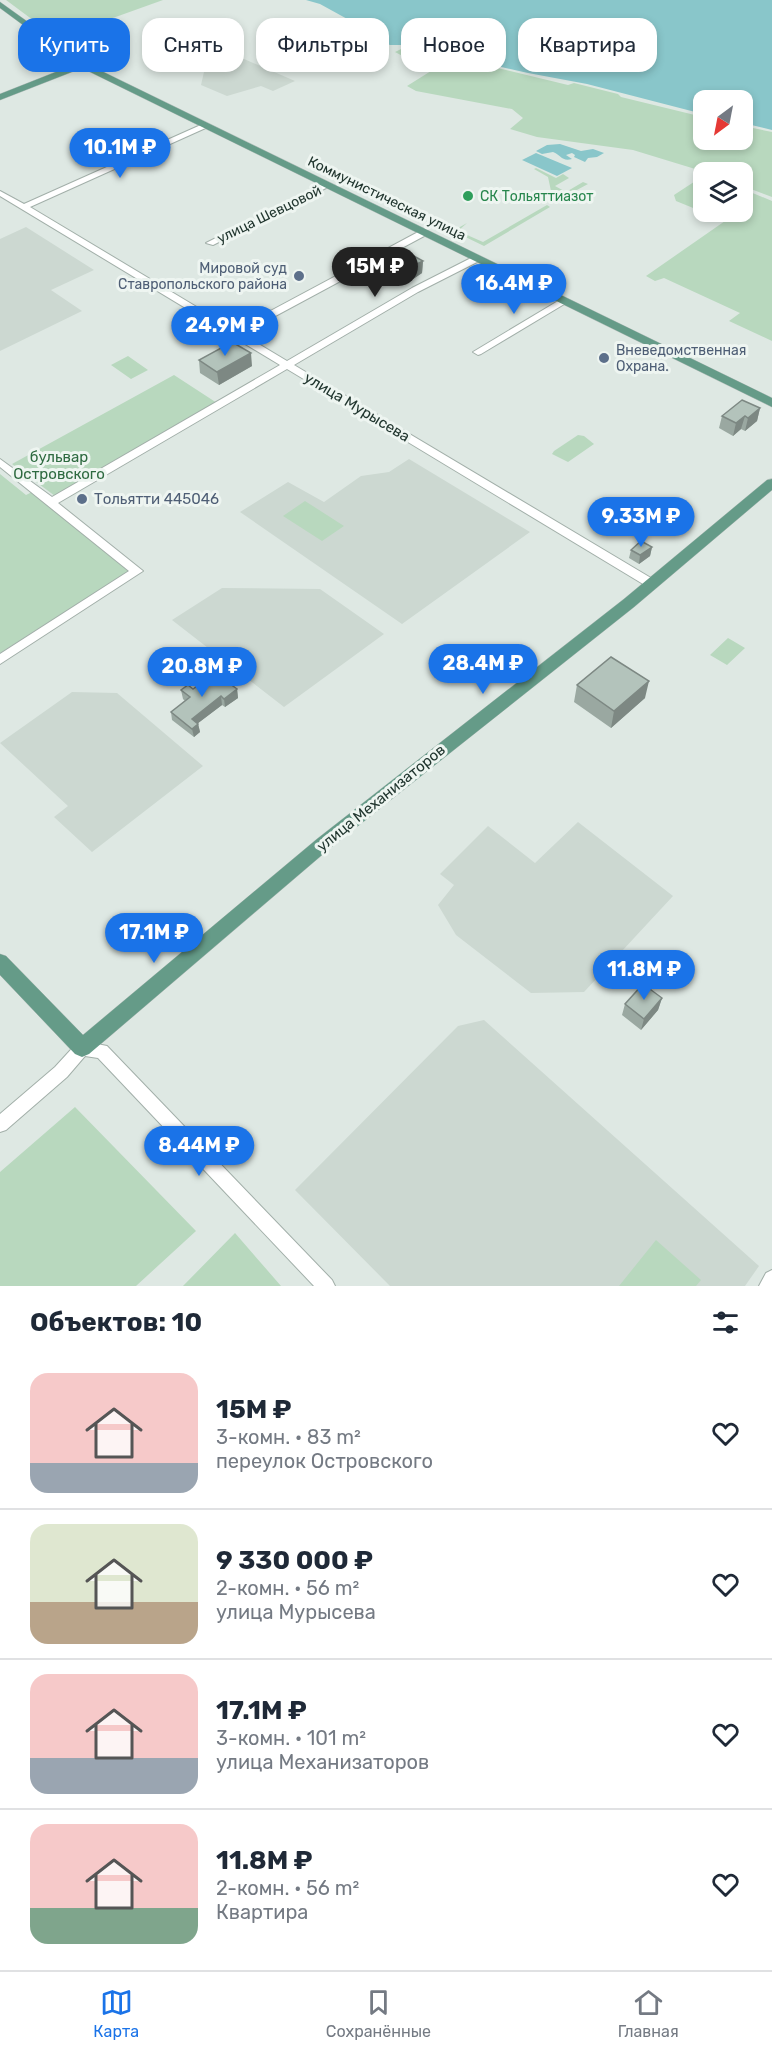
<!DOCTYPE html>
<html lang="ru">
<head>
<meta charset="utf-8">
<style>
  body { margin:0; font-family:Rubik,sans-serif; background:#f6f6f7; color:#1f2937; height:100vh; display:flex; flex-direction:column; font-size:22px; white-space:nowrap }
  * { box-sizing:border-box; margin:0 }
  p { font-size:20px; color:#747a83 }
  .icon { flex:none; width:33px; height:33px; fill:none; stroke:currentColor; stroke-width:2; stroke-linecap:round; stroke-linejoin:round }
  .map { position:relative; height:1286px; overflow:hidden }
  .details { display:flex; flex-direction:column; background:#fff; flex:1 }
  .details>* { flex:none }
  .guide { position:absolute; left:18px; top:18px; width:736px; height:54px; display:flex; gap:12px }
  .needle { width:39px; rotate:212deg }
  .tools { position:absolute; left:693px; top:90px; display:grid; gap:12px }
  .tools a { display:grid; place-items:center; width:60px; height:60px; border-radius:12px; background:#fff; box-shadow:0 3px 9px #0003; font-size:30px }
  .price { position:absolute; translate:-50% -51px; padding:0 14px; border-radius:21px; background:#1a73e8; color:#fff; font-size:20px; line-height:39px; filter:drop-shadow(0 2px 3px #0008) }
  .price::after { content:''; position:absolute; left:50%; top:36px; width:18px; height:14px; margin-left:-9px; background:inherit; clip-path:polygon(0 0,100% 0,50% 100%) }
  .price.selected { background:#222; color:#fff }
  ul { padding:0; list-style:none }
  li { display:flex; align-items:center; gap:18px; height:150px; padding:0 30px }
  li+li { border-top:2px solid #e0e1e3 }
  li span { display:grid; place-items:center; flex:none; width:168px; height:120px; border-radius:18px; color:#555 }
  li>.icon { margin-inline-start:auto }
  span .icon { width:72px; height:72px; fill:#fffc; stroke-width:1 }
  li b { font-size:26px }
  h2 { display:flex; justify-content:space-between; align-items:center; height:72px; padding:0 30px; font-size:26px }
  .pill { padding:0 21px; border-radius:18px; background:#fff; box-shadow:0 3px 9px #0003; font-size:21px; line-height:54px }
  .pill.selected { background:#1a73e8; color:#fff }
  .tab-bar { display:flex; justify-content:space-around; align-items:center; height:84px; border-top:2px solid #e0e1e3; background:#fff; font-size:16px; color:#747a83 }
  .tab-bar a { display:grid; justify-items:center; gap:3px }
  .tab-bar .selected { color:#1a73e8 }
  .map>svg:first-child { display:block }
  .built { fill:#ccd8d1 }
  .green { fill:#b8d8be }
  .water { fill:#89c6ca }
  .lines { fill:none; stroke-linecap:round; stroke-linejoin:round }
  .minor-casing { stroke:#a2afa9; stroke-width:2 }
  .major-casing { stroke:#bcc3c1; stroke-width:1 }
  .minor { fill:#fff; fill-rule:evenodd }
  .major { fill:#659b88; fill-rule:evenodd }
  .wall { fill:#9aa8a1 }
  .shaded-wall { fill:#7d8883 }
  .building { fill:#b3c3bb; stroke:#7d8883; stroke-width:1.5 }
  .leisure-dot { fill:#2e9e5b; stroke:#eef5f1; stroke-width:2 }
  .service-dot { fill:#5c6f8a; stroke:#eef5f1; stroke-width:2 }
  .labels { text-anchor:middle; stroke-width:6; stroke-linejoin:round; paint-order:stroke }
  .far-leisure-label { font-size:14px; fill:#27864d; stroke:#eef5f1; text-anchor:start }
  .far-street-label { font-size:14px; fill:#21362f; stroke:#eef5f1 }
  .far-service-label { font-size:14px; fill:#4e5e75; stroke:#eef5f1; text-anchor:end }
  .street-label { font-size:15px; fill:#21362f; stroke:#eef5f1 }
  .park-label { font-size:15px; fill:#2e6a40; stroke:#eef5f1 }
  .service-label { font-size:15px; fill:#4e5e75; stroke:#eef5f1; text-anchor:start }
</style>
</head>
<body>
<div class="map">
<svg width="772" height="1286" viewBox="0 0 772 1286">
  <rect width="100%" height="100%" fill="#dee8e3"/>
  <!-- built -->
  <path class="built" d="M244,59L295,81L273,91L261,86L227,96L201,85L204,72L230,61L235,63Z
    M26,227L94,270L51,290L82,311L0,351V239Z
    M409,459L530,532L402,624L240,512L288,482L324,502L361,476L389,472Z
    M222,588L320,589L384,634L284,707L172,620Z
    M72,692L117,693L203,766L92,852L54,817L68,806L0,743Z
    M578,822L673,896L584,992L531,993L456,935L438,905L454,885L440,874L488,826L535,863Z
    M484,1020L759,1266L745,1286H390L295,1190L458,1026Z"/>
  <!-- green -->
  <path class="green" d="M6,0H163L85,28L74,38V43L89,53L80,55Z
    M407,46L568,85L574,83L618,94L621,97L703,117L704,140H742L743,126L772,132V197L743,186L742,172H705L633,150L537,137L510,129L523,118L512,109L416,91L407,86L431,71L395,52Z
    M536,168L556,178L563,174L569,178L555,186L566,192L583,182L588,184L564,197L551,191L548,177L534,169Z
    M703,176L704,212H742L743,189L772,201V341L729,321L740,313L664,278L655,281L646,276L725,221L676,201L674,195Z
    M547,205L550,207L484,246L453,231L467,223L458,231L483,242Z
    M128,356L148,370L131,379L111,365Z
    M174,375L217,403L55,496L12,464Z
    M578,435L584,436L594,444L568,462L552,454L554,451Z
    M0,474L26,495L32,492L131,570L0,653Z
    M305,501L344,526L322,541L283,516Z
    M728,638L745,648L727,665L710,655Z
    M75,1107L196,1231L136,1286H0V1172Z
    M235,1233L281,1286H183Z
    M656,1240L701,1280L696,1286H619Z"/>
  <!-- water -->
  <path class="water" d="M306,0H772V130L743,123L742,100H704L703,114L587,84L528,73L405,45H390L360,33V26L320,4Z
    M560,144L581,151L593,149L604,153L597,157L588,158L585,162L574,157L575,155L572,153L566,155L572,159C562,162 561,155 553,152L542,154L536,151L547,145Z
    M536,153L572,168L557,176L522,160Z"/>
  <g class="lines">
    <!-- minor casing -->
    <g class="minor-casing">
      <path id="minor" d="M203,124L210,126L30,207L235,330L420,231H426V235L242,334L287,361L412,288L473,257H479V261L418,292L294,365L656,581L658,584L656,587H648L287,369L58,503L143,571L0,664V654L129,571L0,467V459L52,497L280,365L0,196V191L24,204Z
        M325,183L332,185L213,245L206,243Z
        M563,298L566,299V303L481,354L478,355L473,352Z
        M82,1041L107,1046L332,1280L335,1286H314L98,1058L85,1056L67,1077L6,1130L0,1132V1114L55,1067L77,1043Z
        M772,1270V1286H759L766,1273Z"/>
    </g>
    <!-- major casing -->
    <g class="major-casing">
      <path id="major" d="M0,2L85,63L772,398V407L82,68L0,100V94L76,64L0,8Z
        M772,479V490L634,607L329,849L89,1054L82,1057L75,1054L0,975V954L6,956L83,1035L317,839L624,599L767,480Z"/>
    </g>
    <!-- minor -->
    <use href="#minor" class="minor"/>
    <!-- major -->
    <use href="#major" class="major"/>
  </g>
  <!-- wall -->
  <path class="wall" d="M389,253L423,261L422,273L413,279L406,275L385,286L375,281V269L389,262Z
    M199,360L252,366L219,385L200,373Z
    M760,408L757,421L745,431L741,429L733,436L719,428L722,416Z
    M652,547L650,556L639,564L629,558L631,550Z
    M577,685L645,698L611,728L574,702Z
    M193,689H237L238,698L225,707L222,705L198,723L200,732L194,737L172,720L171,712L185,701L183,699L181,690Z
    M662,998L658,1010L641,1030L622,1015L625,1004Z"/>
  <!-- shaded-wall -->
  <path class="shaded-wall" d="M423,261L422,273L413,279V266Z
    M406,262V275L385,286V274Z
    M251,353L252,366L219,385L217,372Z
    M760,408L757,421L745,431L748,418Z
    M745,416L741,429L733,436L736,423Z
    M652,547L650,556L639,564L640,555Z
    M649,681L645,698L611,728L614,711Z
    M237,689L238,698L225,707L224,699Z
    M221,696L222,705L193,727L192,719Z
    M198,724L200,732L194,737L192,729Z
    M662,998L658,1010L641,1030L644,1019Z"/>
  <!-- building -->
  <path class="building" d="M399,248L423,261L413,266L406,262L385,274L375,269L397,258L389,253Z
    M232,342L251,353L217,372L199,360Z
    M742,400L760,408L748,418L745,416L736,423L722,416Z
    M641,541L652,547L640,555L631,550Z
    M611,657L649,681L614,711L577,685Z
    M215,673L237,689L224,699L221,696L192,719L198,724L192,729L171,712L190,697L181,690L188,685L193,689Z
    M643,984L662,998L644,1019L625,1004Z"/>
  <!-- markers -->
  <circle class="leisure-dot" cx="468" cy="196" r="6"/>
  <g class="service-dot">
    <circle cx="299" cy="276" r="6"/>
    <circle cx="604" cy="358" r="6"/>
    <circle cx="82" cy="499" r="6"/>
  </g>
  <g class="labels">
    <!-- far-leisure labels -->
    <g class="far-leisure-label">
      <text x="480" y="201">СК Тольяттиазот</text>
    </g>
    <!-- far-street labels -->
    <g class="far-street-label">
      <text transform="translate(387 198) rotate(26)" y="5">Коммунистическая улица</text>
      <text transform="translate(269 214) rotate(-26)" y="5">улица Шевцовой</text>
    </g>
    <!-- far-service labels -->
    <g class="far-service-label">
      <text x="287" y="273">Мировой суд<tspan x="287" dy="16">Ставропольского района</tspan></text>
      <text x="616" y="355" text-anchor="start">Вневедомственная<tspan x="616" dy="16">Охрана.</tspan></text>
    </g>
    <!-- street labels -->
    <g class="street-label">
      <text transform="translate(357 407) rotate(31)" y="5">улица Мурысева</text>
      <text transform="translate(381 798) rotate(-39)" y="5">улица Механизаторов</text>
    </g>
    <!-- park labels -->
    <g class="park-label">
      <text x="59" y="462">бульвар<tspan x="59" dy="17">Островского</tspan></text>
    </g>
    <!-- service labels -->
    <g class="service-label">
      <text x="94" y="504">Тольятти 445046</text>
    </g>
  </g>
</svg>
<div class="tools">
<a><svg class="needle" viewBox="-14 -14 28 28"><path d="M0-13l5 13h-10z" fill="#e53935"/><path d="M0 13l5-13h-10z" fill="#747a83"/></svg></a>
<a><svg class="icon" aria-label="layers" viewBox="0 0 24 24"><path d="M12 4l9 5-9 5-9-5zM3 14l9 5 9-5"/></svg></a>
</div>
<b class="price" style="left:120px;top:179px">10.1M ₽</b>
<b class="price selected" style="left:375px;top:298px">15M ₽</b>
<b class="price" style="left:514px;top:315px">16.4M ₽</b>
<b class="price" style="left:225px;top:357px">24.9M ₽</b>
<b class="price" style="left:641px;top:548px">9.33M ₽</b>
<b class="price" style="left:483px;top:695px">28.4M ₽</b>
<b class="price" style="left:202px;top:698px">20.8M ₽</b>
<b class="price" style="left:154px;top:964px">17.1M ₽</b>
<b class="price" style="left:644px;top:1001px">11.8M ₽</b>
<b class="price" style="left:199px;top:1177px">8.44M ₽</b>
<div class="guide">
<a class="pill selected">Купить</a>
<a class="pill">Снять</a>
<a class="pill">Фильтры</a>
<a class="pill">Новое</a>
<a class="pill">Квартира</a>
</div>
</div>
<section class="details">
<h2>Объектов: 10<svg class="icon" aria-label="filters" viewBox="0 0 24 24"><path d="M4 7h16M4 17h16"/><circle cx="9" cy="7" r="2"/><circle cx="15" cy="17" r="2"/></svg></h2>
<ul>
<li><span style="background:linear-gradient(#f6c9c9 75%,#9aa5b1 0)"><svg class="icon" aria-label="home" viewBox="0 0 24 24"><path d="M3 11l9-7 9 7M6 9v11h12V9"/></svg></span><div><b>15M ₽</b><p>3-комн. · 83 m²</p><p>переулок Островского</p></div><svg class="icon" aria-label="heart" viewBox="0 0 24 24"><path d="M12 20l-8-8c-3-5 5-10 8-4 3-6 11-1 8 4z"/></svg></li>
<li><span style="background:linear-gradient(#dfe7d0 65%,#b9a48a 0)"><svg class="icon" aria-label="home" viewBox="0 0 24 24"><path d="M3 11l9-7 9 7M6 9v11h12V9"/></svg></span><div><b>9 330 000 ₽</b><p>2-комн. · 56 m²</p><p>улица Мурысева</p></div><svg class="icon" aria-label="heart" viewBox="0 0 24 24"><path d="M12 20l-8-8c-3-5 5-10 8-4 3-6 11-1 8 4z"/></svg></li>
<li><span style="background:linear-gradient(#f6c9c9 70%,#9aa5b1 0)"><svg class="icon" aria-label="home" viewBox="0 0 24 24"><path d="M3 11l9-7 9 7M6 9v11h12V9"/></svg></span><div><b>17.1M ₽</b><p>3-комн. · 101 m²</p><p>улица Механизаторов</p></div><svg class="icon" aria-label="heart" viewBox="0 0 24 24"><path d="M12 20l-8-8c-3-5 5-10 8-4 3-6 11-1 8 4z"/></svg></li>
<li><span style="background:linear-gradient(#f6c9c9 70%,#7fa58c 0)"><svg class="icon" aria-label="home" viewBox="0 0 24 24"><path d="M3 11l9-7 9 7M6 9v11h12V9"/></svg></span><div><b>11.8M ₽</b><p>2-комн. · 56 m²</p><p>Квартира</p></div><svg class="icon" aria-label="heart" viewBox="0 0 24 24"><path d="M12 20l-8-8c-3-5 5-10 8-4 3-6 11-1 8 4z"/></svg></li>
</ul>
</section>
<nav class="tab-bar">
<a class="selected"><svg class="icon" aria-label="map" viewBox="0 0 24 24"><path d="M3 6l6-2 6 2 6-2v14l-6 2-6-2-6 2zM9 4v14M15 6v14"/></svg>Карта</a>
<a><svg class="icon" aria-label="saved" viewBox="0 0 24 24"><path d="M7 4h10v16l-5-4-5 4z"/></svg>Сохранённые</a>
<a><svg class="icon" aria-label="home" viewBox="0 0 24 24"><path d="M3 11l9-7 9 7M6 9v11h12V9"/></svg>Главная</a>
</nav>
</body>
</html>
